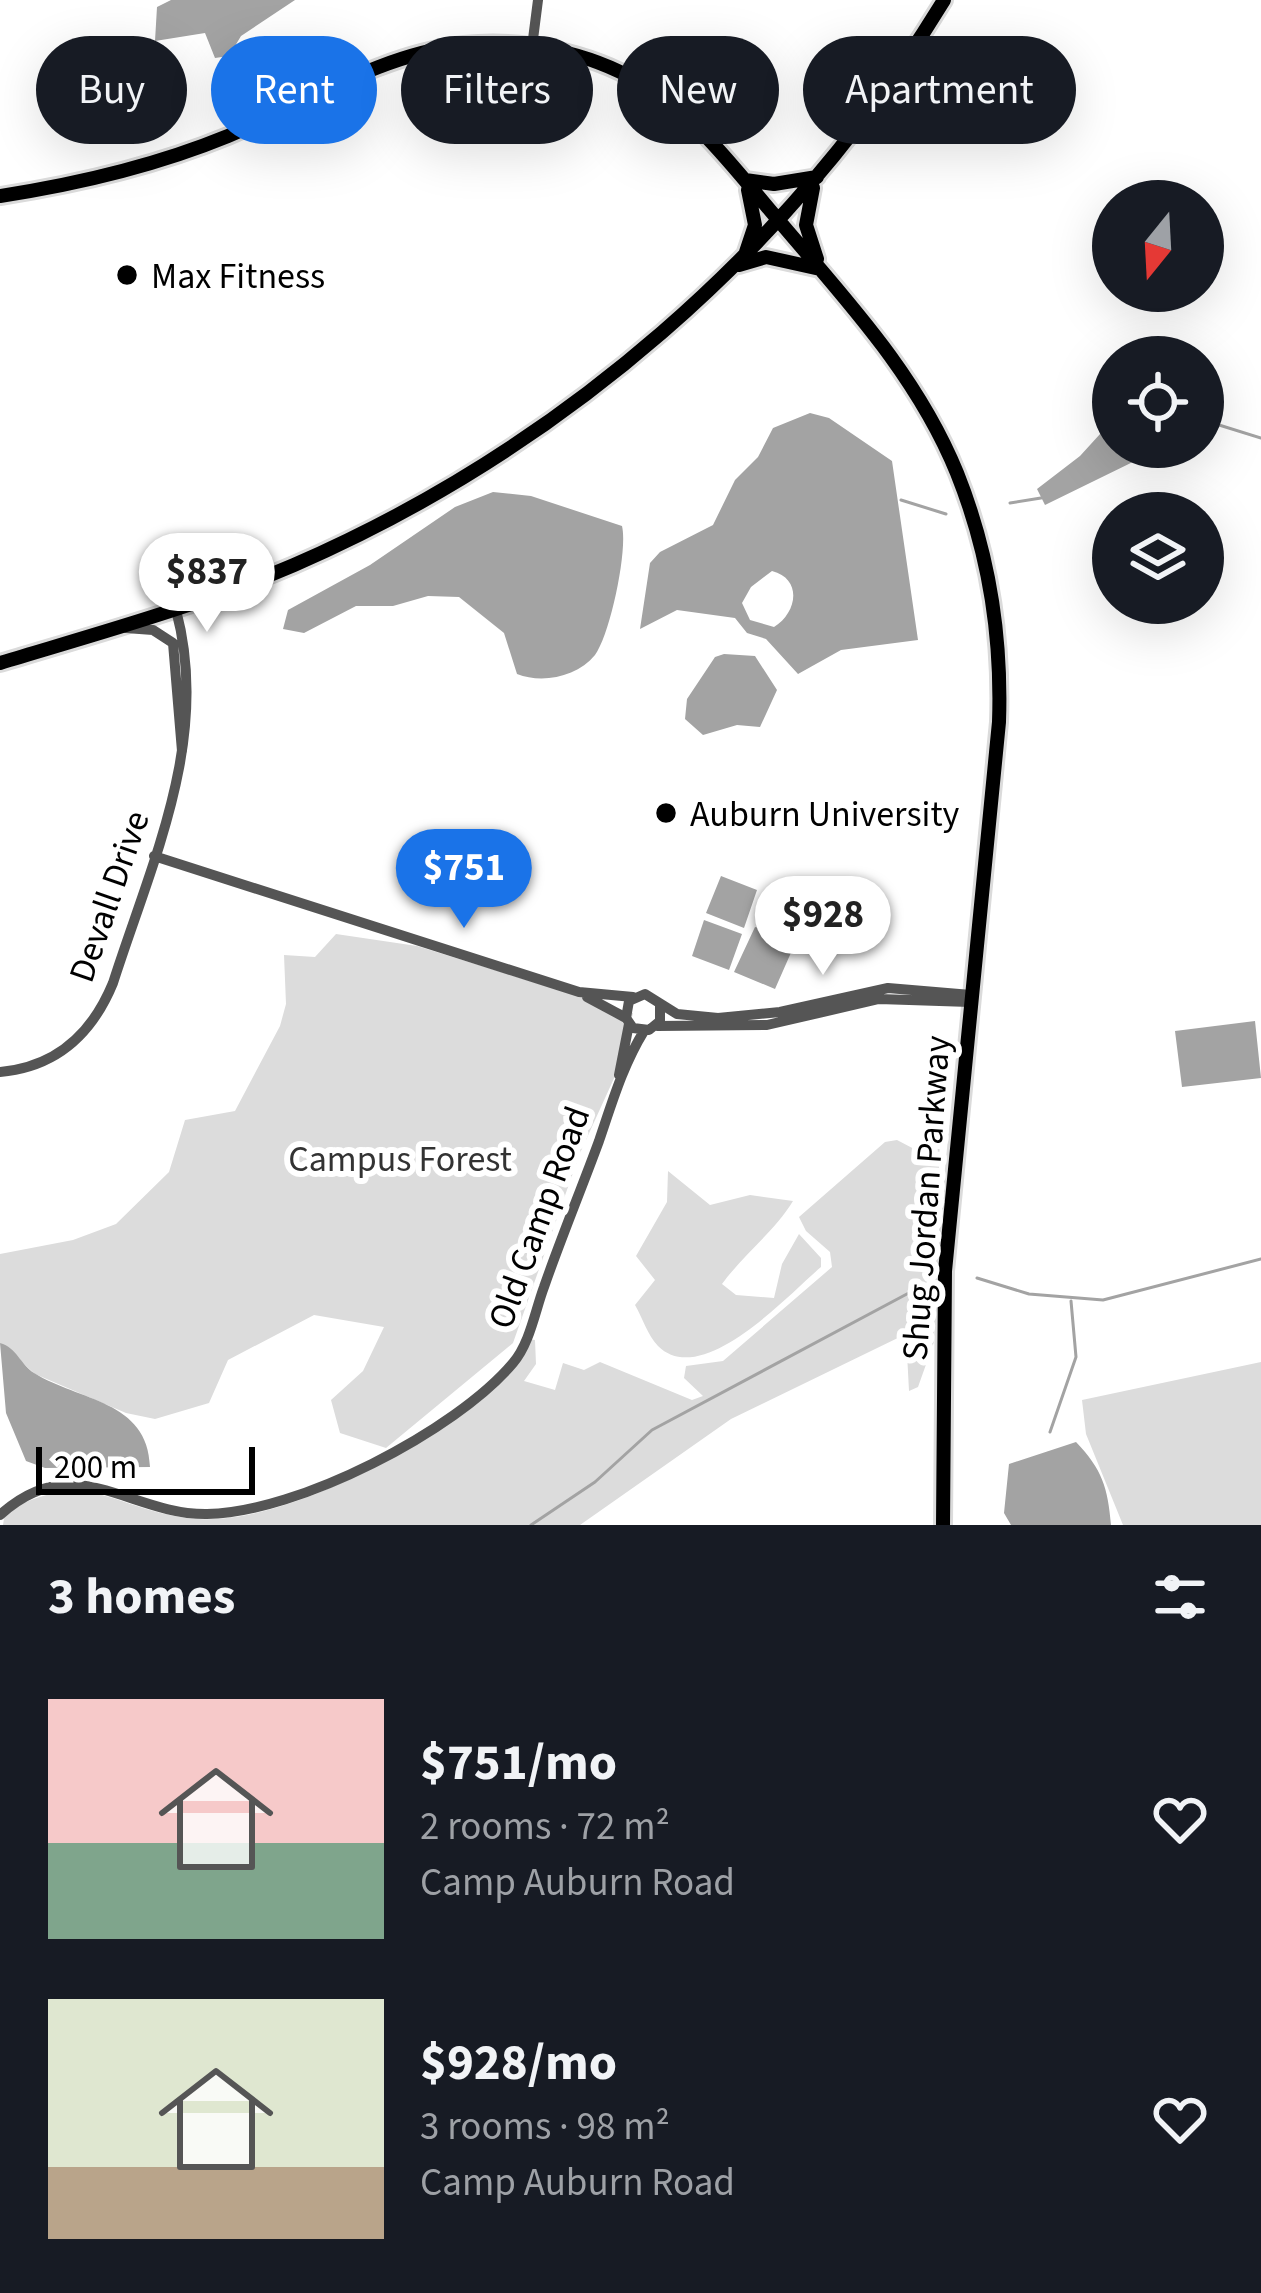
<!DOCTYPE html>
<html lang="en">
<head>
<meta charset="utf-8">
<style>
  body { margin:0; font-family:"Source Sans 3",sans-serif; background:#20242c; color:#f1f3f6; height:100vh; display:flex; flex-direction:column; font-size:45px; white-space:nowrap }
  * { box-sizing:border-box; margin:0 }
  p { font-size:39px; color:#9ea1a6 }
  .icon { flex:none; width:66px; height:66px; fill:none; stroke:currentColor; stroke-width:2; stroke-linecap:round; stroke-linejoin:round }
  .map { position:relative; height:1525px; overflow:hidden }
  .drawer { display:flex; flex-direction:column; background:#171b24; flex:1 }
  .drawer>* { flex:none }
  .guide { position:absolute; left:36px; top:36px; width:1191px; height:108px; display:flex; gap:24px }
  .needle { width:78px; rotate:198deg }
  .fabs { position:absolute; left:1092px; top:180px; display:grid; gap:24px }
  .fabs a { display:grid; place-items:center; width:132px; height:132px; border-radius:50%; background:#171b24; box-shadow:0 12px 48px #0002; font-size:60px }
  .scale { position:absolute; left:36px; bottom:30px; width:219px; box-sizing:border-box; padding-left:12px; border:6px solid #000; border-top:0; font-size:33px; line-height:42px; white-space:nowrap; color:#000; -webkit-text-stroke:9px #fff; paint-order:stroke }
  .price { position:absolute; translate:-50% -102px; padding:0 27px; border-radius:42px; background:#fff; color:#222; font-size:39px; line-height:78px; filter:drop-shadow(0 3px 6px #0008) }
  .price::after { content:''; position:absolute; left:50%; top:72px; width:36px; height:27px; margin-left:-18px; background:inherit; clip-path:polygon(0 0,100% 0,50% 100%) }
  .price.active { background:#1a73e8; color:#fff }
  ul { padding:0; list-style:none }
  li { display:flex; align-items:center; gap:36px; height:300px; padding:0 48px }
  li span { display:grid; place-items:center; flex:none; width:336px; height:240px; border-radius:0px; color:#555 }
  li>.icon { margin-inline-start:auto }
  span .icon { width:144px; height:144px; fill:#fffc; stroke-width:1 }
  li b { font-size:51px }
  h2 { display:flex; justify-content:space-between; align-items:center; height:144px; padding:0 48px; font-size:51px }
  .pill { padding:0 42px; border-radius:54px; background:#171b24; box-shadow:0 12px 48px #0002; font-size:42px; line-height:108px }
  .pill.active { background:#1a73e8; color:#fff }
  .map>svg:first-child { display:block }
  .green { fill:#dcdcdc }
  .water { fill:#a3a3a3; fill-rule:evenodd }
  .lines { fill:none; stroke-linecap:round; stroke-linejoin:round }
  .stream { stroke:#a3a3a3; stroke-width:3 }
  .major-casing { stroke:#dbdbdb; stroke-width:20 }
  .minor { stroke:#555; stroke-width:10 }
  .major { stroke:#000; stroke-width:14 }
  .poi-dot { fill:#000; stroke:#fff; stroke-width:4.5 }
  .labels { text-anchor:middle; stroke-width:12; stroke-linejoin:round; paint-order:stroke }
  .poi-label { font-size:36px; fill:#000; stroke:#fff; text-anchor:start }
  .street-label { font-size:36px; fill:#000; stroke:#fff }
  .park-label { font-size:36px; fill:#333; stroke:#fff }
</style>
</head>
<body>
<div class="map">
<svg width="1261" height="1525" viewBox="0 0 1261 1525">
  <rect width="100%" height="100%" fill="#fff"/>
  <!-- green -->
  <path class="green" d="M336,934L417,946L633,1013L621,1063L580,1153L513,1343L386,1448L340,1433L331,1400L363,1371L384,1327L314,1315L228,1360L209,1403L155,1419L126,1413L35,1374L0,1343V1254L73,1240L116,1224L169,1172L185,1120L235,1111L280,1026L286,1004L284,955L315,957Z
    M930,1125L940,1134L934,1342L918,1387L909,1391L906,1334L731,1419L580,1525H3L5,1512C94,1464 114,1513 199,1519C298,1525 479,1421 529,1339L535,1340L536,1364L524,1381L555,1390L563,1363L584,1370L600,1362L692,1400L703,1396L684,1378L686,1366L723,1361L832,1267L830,1252L806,1231L799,1217L885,1142L897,1140L918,1151Z
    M668,1171L710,1205L750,1195L793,1201C774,1232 744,1254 722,1284L736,1295L774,1298L782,1264L799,1234L821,1258V1267C789,1294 702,1390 658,1346C648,1336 642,1317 635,1305L655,1280L636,1256L667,1202Z
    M1261,1362V1525H1123L1086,1434L1082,1400Z"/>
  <!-- water -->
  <path class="water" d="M171,0H295L241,36L229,56L215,58L205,33L155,41L157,7Z
    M810,413L829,418L892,461L918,640L841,650L798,674L766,639L747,633L735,618L677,610L640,629L650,563L660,552L713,525L735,480L758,457L773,428ZM772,571C803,579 797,613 774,627L750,620L742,603L751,587Z
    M1111,422L1113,447H1135L1141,458L1045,505L1037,489L1080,456Z
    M493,492L531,496L622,526C628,550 610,635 595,655C577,677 542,684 517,674L504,633L459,597L428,596L393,606H356L304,633L283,629L288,610L370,565L455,507Z
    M724,654L755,656L777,690L760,727L737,725L703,735L685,719L687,699L715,657Z
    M721,876L757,890L744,928L706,913Z
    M704,920L742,934L729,970L692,956Z
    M755,927L797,939L775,989L734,972Z
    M1255,1021L1261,1078L1182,1087L1175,1031Z
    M0,1343C17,1348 20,1364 34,1373C79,1401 148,1400 150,1467L45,1468L26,1461L6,1413Z
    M1076,1442C1102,1469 1108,1488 1111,1525H1011L1004,1513L1009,1464Z"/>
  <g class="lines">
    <!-- stream -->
    <path class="stream" d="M1203,420L1261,438
      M1137,452L1143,447
      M901,500L946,514
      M1010,503L1041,498
      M977,1278L1029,1294L1103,1300L1261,1259
      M1050,1432L1076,1357L1071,1301
      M531,1525L595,1482L652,1430L920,1287"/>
    <!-- major casing -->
    <g class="major-casing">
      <path id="major" d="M745,180L774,184L817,177
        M813,188L806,225L817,259
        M0,196C78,184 155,166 228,136C305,104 380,54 464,45C523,39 588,52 639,82C697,116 737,172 780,222C847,301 917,375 957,473C989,553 1002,636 999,722L945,1271L943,1525
        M745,255L755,225L748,190
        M739,265L766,257L820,269
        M0,663C99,633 198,606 294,565C561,449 793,248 944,0"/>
    </g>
    <!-- minor -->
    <path class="minor" d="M532,47L538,0
      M126,628L153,630L173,643L182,751
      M154,856L579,992L633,997
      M587,997L626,1018
      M660,1005V1021L649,1030L633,1028L626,1018L629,1001L645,994L677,1014L718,1018L780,1012L888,988L971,995
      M657,1026L767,1025L879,999L970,1002
      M0,1072C56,1067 92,1034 113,983C152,861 211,739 176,610
      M619,1075L629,1024
      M0,1515C75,1447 129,1515 207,1514C297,1513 456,1431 513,1363C530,1343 535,1311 544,1287C561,1238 581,1190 599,1141C612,1103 623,1065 644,1031"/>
    <!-- major -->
    <use href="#major" class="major"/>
  </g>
  <!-- markers -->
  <g class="poi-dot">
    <circle cx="127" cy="275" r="12"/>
    <circle cx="666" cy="813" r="12"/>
  </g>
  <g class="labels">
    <!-- poi labels -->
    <g class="poi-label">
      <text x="151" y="288">Max Fitness</text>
      <text x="690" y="826">Auburn University</text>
    </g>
    <!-- street labels -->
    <g class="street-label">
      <text transform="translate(108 896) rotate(-71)" y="13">Devall Drive</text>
      <text transform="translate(925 1198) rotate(-86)" y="13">Shug Jordan Parkway</text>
      <text transform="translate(538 1217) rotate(-70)" y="13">Old Camp Road</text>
    </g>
    <!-- park labels -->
    <g class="park-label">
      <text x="400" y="1171">Campus Forest</text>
    </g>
  </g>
</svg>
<div class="fabs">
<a><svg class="needle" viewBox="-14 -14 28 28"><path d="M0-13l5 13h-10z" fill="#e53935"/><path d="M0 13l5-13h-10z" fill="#9ea1a6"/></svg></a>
<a><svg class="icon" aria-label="locate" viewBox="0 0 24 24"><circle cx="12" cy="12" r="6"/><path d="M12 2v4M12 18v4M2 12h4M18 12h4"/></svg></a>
<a><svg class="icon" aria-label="layers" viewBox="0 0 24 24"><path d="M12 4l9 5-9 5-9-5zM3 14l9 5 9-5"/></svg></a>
</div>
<div class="scale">200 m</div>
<b class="price" style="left:207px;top:635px">$837</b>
<b class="price active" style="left:464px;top:931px">$751</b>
<b class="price" style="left:823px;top:978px">$928</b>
<div class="guide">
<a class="pill">Buy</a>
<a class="pill active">Rent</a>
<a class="pill">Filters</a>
<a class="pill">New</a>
<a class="pill">Apartment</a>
</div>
</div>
<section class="drawer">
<h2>3 homes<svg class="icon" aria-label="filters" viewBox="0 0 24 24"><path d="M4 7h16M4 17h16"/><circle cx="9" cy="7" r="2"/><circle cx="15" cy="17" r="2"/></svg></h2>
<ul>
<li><span style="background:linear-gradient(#f6c9c9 60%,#7fa58c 0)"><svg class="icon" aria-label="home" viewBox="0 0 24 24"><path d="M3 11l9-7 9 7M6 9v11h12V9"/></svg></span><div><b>$751/mo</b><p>2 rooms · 72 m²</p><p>Camp Auburn Road</p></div><svg class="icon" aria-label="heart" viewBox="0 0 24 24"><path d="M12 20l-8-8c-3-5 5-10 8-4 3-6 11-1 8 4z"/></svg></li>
<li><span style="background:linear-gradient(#dfe7d0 70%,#b9a48a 0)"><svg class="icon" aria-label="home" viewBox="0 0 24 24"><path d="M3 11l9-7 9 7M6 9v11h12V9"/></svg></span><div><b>$928/mo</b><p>3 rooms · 98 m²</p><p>Camp Auburn Road</p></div><svg class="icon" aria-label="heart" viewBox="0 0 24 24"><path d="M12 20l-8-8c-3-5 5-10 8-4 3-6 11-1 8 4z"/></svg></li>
</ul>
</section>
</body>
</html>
